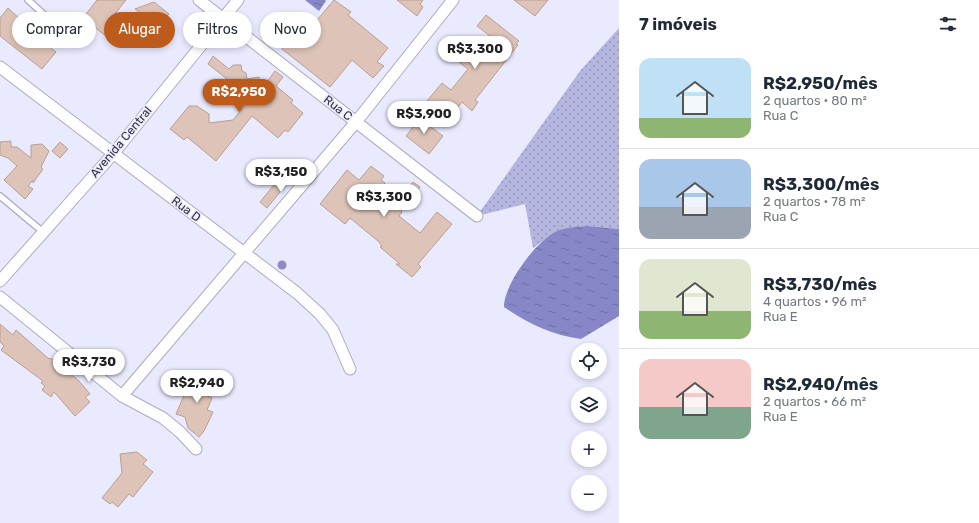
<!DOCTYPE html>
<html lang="pt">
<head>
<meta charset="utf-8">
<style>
  body { margin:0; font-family:Rubik,sans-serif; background:#f6f6f7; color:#1f2937; height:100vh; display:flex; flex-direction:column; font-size:15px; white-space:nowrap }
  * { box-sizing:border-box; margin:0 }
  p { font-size:13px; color:#747a83 }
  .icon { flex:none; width:22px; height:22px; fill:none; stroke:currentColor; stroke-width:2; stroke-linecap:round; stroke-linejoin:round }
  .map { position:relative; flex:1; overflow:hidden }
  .panel { display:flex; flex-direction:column; background:#fff; width:360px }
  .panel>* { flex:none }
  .top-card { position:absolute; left:12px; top:12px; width:380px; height:36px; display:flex; gap:8px }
  .fabs { position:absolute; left:571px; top:343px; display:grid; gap:8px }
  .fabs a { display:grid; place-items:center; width:36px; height:36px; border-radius:50%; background:#fff; box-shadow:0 2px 6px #0003; font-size:20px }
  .price { position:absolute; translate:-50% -34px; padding:0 9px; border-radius:14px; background:#fff; color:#222; font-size:13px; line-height:26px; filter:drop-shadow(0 1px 2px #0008) }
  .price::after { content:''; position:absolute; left:50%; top:24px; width:12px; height:9px; margin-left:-6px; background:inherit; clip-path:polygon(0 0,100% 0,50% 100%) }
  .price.current { background:#bd5b1d; color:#fff }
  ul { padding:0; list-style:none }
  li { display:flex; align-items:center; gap:12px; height:100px; padding:0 20px }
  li+li { border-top:1px solid #e0e1e3 }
  li span { display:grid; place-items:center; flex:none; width:112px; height:80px; border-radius:12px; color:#555 }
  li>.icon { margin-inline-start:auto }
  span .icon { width:48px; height:48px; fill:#fffc; stroke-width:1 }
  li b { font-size:17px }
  h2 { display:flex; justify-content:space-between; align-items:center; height:48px; padding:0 20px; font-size:17px }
  .tag { padding:0 14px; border-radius:18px; background:#fff; box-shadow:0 2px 6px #0003; font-size:14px; line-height:36px }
  .tag.current { background:#bd5b1d; color:#fff }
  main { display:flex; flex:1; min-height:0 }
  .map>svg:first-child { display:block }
  .grass { fill:url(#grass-dots) }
  .water { fill:url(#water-ripples) }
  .building { fill:#dec4b8; stroke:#b89f93 }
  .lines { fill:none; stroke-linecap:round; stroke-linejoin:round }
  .service-casing { stroke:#aaabc2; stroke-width:8 }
  .minor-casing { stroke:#aaabc2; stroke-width:13 }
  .service { stroke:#fff; stroke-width:5.5 }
  .minor { stroke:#fff; stroke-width:11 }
  .tree { fill:#8f8abf }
  .labels { text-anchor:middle; stroke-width:3; stroke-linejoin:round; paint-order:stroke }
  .street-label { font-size:12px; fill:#33343d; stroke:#eaeaff }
</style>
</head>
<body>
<main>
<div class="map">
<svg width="619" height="523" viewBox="0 0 619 523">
  <defs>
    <pattern id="grass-dots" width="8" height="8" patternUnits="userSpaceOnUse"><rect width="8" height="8" fill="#b5b6e0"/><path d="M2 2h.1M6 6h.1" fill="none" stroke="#9495b7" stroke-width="1.8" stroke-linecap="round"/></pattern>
    <pattern id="water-ripples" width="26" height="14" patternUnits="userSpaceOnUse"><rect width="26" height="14" fill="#8786c6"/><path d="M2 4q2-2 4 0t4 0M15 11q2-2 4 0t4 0" fill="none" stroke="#6f6ea2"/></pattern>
  </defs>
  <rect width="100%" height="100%" fill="#eaeaff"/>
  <!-- grass -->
  <path class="grass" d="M619,28V229L588,226L557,231L533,248L525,204L477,216L580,71Z"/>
  <!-- water -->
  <path class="water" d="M305,0H325L326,1L319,11Z
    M588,226L619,229V316L581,339C552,335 527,323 504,307C504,284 536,241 557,231C566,227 578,227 588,226Z"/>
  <!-- building -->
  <path class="building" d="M97,0H126L107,24L115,19L128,29L116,44L83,18Z
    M334,0L351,12L348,15L388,48L377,62L384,66L373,78L352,60L330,87L282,49L293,34L305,43L317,30L312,26Z
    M397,0H423L420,4L423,7L417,16Z
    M514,0H548L535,16Z
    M154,2L169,14L158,27L155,25L151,30L135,18L139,12L135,9Z
    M8,8L20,19L18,22L56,52L42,69L0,36V18Z
    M486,15L519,41L516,44L518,45L475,100L478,102L472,111L462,102L449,118L427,101L442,83L451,90L468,69L446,52L454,43L477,61L494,39L477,26Z
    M213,56L229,69L233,65H241L242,71L246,73L247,79L259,77L261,90L275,71L283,77L276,86L293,100L291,103L303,113L288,132L285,130L278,138L252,116L216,161L187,137L184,140L170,129L189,106H197L209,114V123L233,120L242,109L239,106L248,95L231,82H227V79L208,64Z
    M424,113L427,124L443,136L429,154L406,136Z
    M11,141V147H17L31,158V145L42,144L49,151L41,167L43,169L33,183V180L28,186L33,189L25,199L4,180L17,166L8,158L0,155V142Z
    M60,142L68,149L60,158L52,151Z
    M371,166L384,176L381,180L385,183L379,191L395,203L413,182L420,187L401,211L402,212L399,216L420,233L437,212L452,224L418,264L421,267L412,277L396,264H400L380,247L382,246L378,241L350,218L345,224L320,204L347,170L359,180Z
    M278,180L285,186L267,208L260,202Z
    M0,324L13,335L16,330L49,359L50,358L62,365V367L79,381L90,394L85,397L90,402L75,416L54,392L51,397L42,390L45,386L41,383L43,381L1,350L4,346L0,342Z
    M196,370L214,385L205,395L212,398L207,410L213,412L204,431L199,437L188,428L185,417L176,414L191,379L189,378Z
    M137,452L147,460L143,464L153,472L133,497L129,494L118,507L112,502L110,504L102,498L122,473L120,454Z"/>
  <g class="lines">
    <!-- service casing -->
    <g class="service-casing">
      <path id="service" d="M28,0L60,29
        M0,196L43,232"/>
    </g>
    <!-- minor casing -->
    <g class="minor-casing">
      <path id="minor" d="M199,0L477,216
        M0,67L297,293L320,314L333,330L350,369
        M0,281L113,154L238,0
        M0,297L122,396L163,418L180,432L196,449
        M122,396L356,122L453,0"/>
    </g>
    <!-- service -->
    <use href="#service" class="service"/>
    <!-- minor -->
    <use href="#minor" class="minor"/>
  </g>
  <!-- trees -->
  <circle class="tree" cx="282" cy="265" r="4.5"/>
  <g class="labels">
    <!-- street labels -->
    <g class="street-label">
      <text transform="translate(338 108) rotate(38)" y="4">Rua C</text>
      <text transform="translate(121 142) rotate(-50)" y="4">Avenida Central</text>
      <text transform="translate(186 209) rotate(37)" y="4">Rua D</text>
    </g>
  </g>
</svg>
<div class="fabs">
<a><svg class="icon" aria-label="locate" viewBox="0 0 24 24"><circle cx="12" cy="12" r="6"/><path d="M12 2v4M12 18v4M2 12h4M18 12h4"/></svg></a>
<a><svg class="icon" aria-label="layers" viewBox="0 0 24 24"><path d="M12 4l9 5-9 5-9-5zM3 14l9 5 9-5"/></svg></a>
<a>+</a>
<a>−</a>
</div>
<b class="price" style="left:475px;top:70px">R$3,300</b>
<b class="price current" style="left:239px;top:113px">R$2,950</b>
<b class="price" style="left:424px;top:135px">R$3,900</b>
<b class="price" style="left:281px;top:193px">R$3,150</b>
<b class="price" style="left:384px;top:218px">R$3,300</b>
<b class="price" style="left:89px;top:383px">R$3,730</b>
<b class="price" style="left:197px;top:404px">R$2,940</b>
<div class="top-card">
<a class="tag">Comprar</a>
<a class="tag current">Alugar</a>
<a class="tag">Filtros</a>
<a class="tag">Novo</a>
</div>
</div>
<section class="panel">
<h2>7 imóveis<svg class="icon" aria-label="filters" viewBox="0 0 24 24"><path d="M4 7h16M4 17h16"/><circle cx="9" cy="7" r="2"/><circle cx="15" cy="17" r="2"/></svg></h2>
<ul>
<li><span style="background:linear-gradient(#bfe0f5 75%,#8fb573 0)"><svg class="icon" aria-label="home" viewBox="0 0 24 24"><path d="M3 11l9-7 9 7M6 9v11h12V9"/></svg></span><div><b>R$2,950/mês</b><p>2 quartos · 80 m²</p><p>Rua C</p></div></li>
<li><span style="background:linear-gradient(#a9c7e8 60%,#9aa5b1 0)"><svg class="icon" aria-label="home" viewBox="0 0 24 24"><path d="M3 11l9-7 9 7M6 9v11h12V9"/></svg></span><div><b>R$3,300/mês</b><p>2 quartos · 78 m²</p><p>Rua C</p></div></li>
<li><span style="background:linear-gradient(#dfe7d0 65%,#8fb573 0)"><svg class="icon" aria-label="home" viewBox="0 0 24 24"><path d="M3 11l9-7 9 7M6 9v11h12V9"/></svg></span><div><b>R$3,730/mês</b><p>4 quartos · 96 m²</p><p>Rua E</p></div></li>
<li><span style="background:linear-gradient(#f6c9c9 60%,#7fa58c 0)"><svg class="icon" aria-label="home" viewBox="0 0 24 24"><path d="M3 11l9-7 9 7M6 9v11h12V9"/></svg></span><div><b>R$2,940/mês</b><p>2 quartos · 66 m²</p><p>Rua E</p></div></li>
</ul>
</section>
</main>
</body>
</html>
